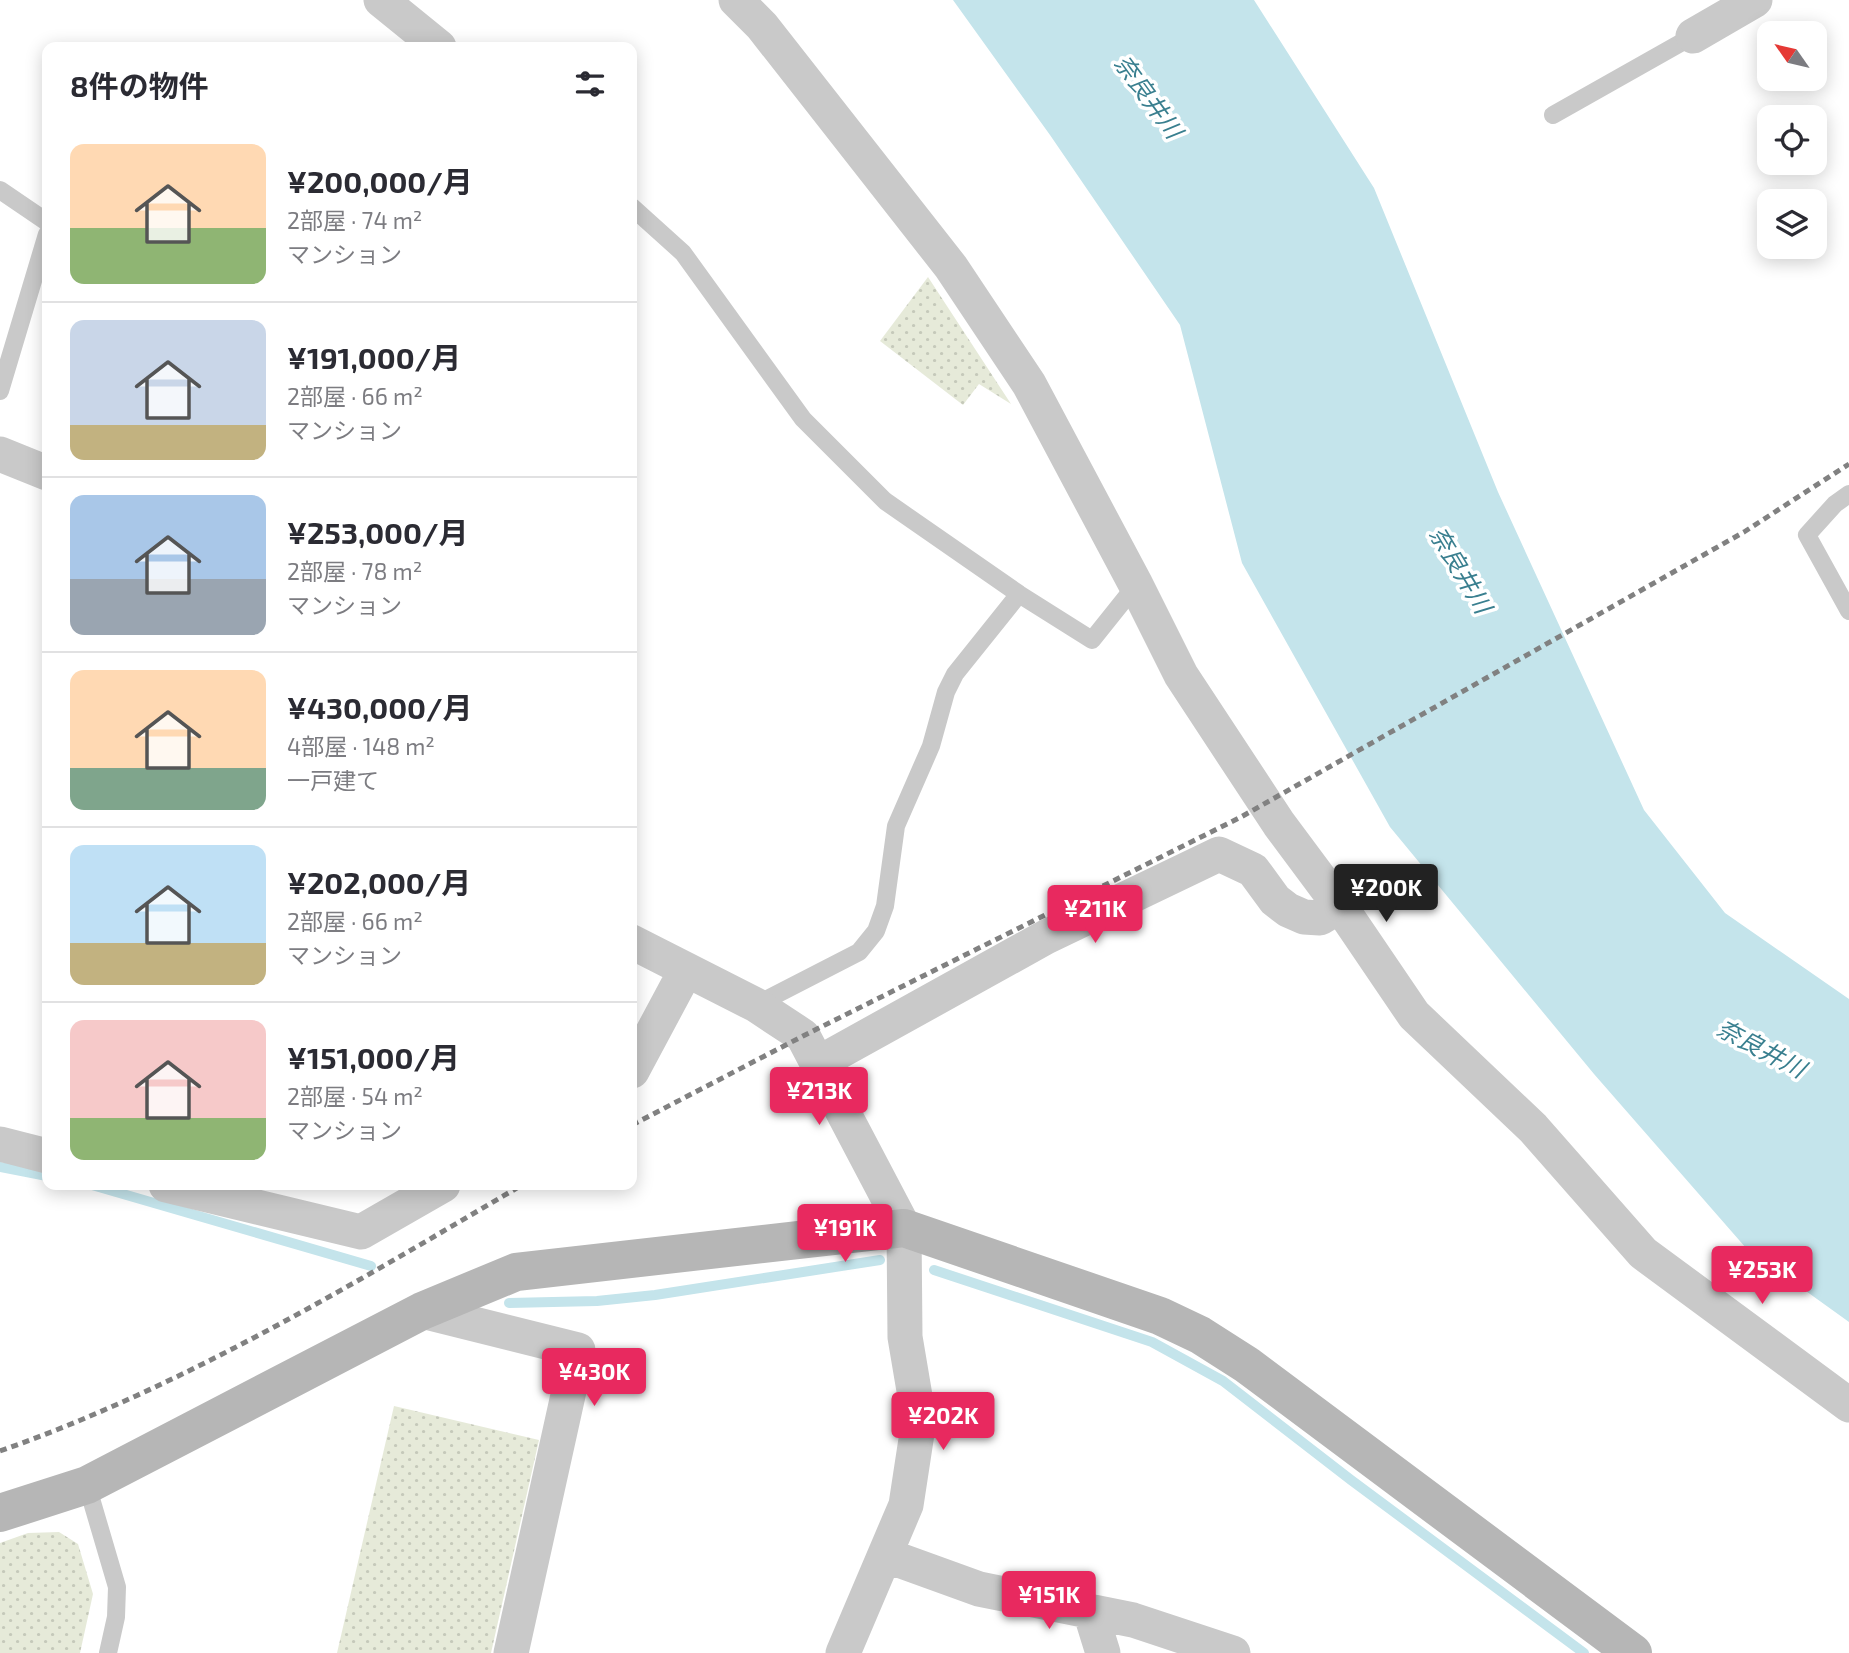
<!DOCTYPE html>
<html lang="ja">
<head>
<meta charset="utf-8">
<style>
  body { margin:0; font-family:"Exo 2","Noto Sans JP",sans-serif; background:#f7f7f7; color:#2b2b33; height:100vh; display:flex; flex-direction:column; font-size:26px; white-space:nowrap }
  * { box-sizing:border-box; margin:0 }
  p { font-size:23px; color:#7c7c81 }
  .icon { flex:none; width:38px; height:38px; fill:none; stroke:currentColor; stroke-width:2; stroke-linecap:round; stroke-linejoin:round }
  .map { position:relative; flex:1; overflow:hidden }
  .side { position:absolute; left:42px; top:42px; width:595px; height:1148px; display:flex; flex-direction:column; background:#fff; border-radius:14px; box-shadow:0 4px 18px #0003 }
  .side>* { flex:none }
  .needle { width:46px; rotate:304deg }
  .fabs { position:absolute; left:1757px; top:21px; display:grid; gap:14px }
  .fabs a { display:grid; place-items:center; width:70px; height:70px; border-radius:14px; background:#fff; box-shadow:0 4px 18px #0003; font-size:35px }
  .price { position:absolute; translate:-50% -60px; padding:0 16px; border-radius:7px; background:#e8295f; color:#fff; font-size:23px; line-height:46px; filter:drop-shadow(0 2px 4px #0008) }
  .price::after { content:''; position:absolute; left:50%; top:42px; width:21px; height:16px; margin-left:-10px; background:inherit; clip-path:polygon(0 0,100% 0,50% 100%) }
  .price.current { background:#222; color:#fff }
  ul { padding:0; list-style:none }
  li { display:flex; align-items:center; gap:21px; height:175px; padding:0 28px }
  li+li { border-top:2px solid #e1e1e2 }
  li span { display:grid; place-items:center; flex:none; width:196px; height:140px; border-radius:14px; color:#555 }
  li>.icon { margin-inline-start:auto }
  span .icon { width:84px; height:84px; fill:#fffc; stroke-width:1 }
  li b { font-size:30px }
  h2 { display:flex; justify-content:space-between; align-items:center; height:84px; padding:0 28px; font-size:30px }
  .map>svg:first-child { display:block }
  .green { fill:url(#green-dots) }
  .water { fill:#c4e4eb }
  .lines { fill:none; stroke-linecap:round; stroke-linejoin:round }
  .stream { stroke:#c4e4eb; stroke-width:10 }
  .lane { stroke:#c9c9c9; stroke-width:18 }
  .street { stroke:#c9c9c9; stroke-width:35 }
  .secondary { stroke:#b6b6b6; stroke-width:38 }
  .rail { stroke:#818181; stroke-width:5; stroke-dasharray:7 5; stroke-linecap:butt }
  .labels { text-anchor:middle; stroke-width:7; stroke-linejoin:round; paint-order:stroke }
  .water-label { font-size:24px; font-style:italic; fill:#397f8f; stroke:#fff }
</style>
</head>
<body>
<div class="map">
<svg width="1849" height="1653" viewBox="0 0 1849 1653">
  <defs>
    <pattern id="green-dots" width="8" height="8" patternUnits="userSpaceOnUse" patternTransform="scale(1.75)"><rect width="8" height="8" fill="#e6ead9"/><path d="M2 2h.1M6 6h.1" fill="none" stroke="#c5c9ba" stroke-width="1.8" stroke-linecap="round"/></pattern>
  </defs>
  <rect width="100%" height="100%" fill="#fff"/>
  <!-- green -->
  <path class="green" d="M928,277L1011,404L979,384L963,405L880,341Z
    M394,1406L539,1440L491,1653H337Z
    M59,1532L78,1544L93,1594L80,1653H0V1543L28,1533Z"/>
  <!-- water -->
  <path class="water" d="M953,0H1254L1374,188L1498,492L1644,810L1725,913L1849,999V1322L1746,1248L1594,1074L1390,827L1242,563L1180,325L1050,135Z"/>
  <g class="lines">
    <!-- stream -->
    <path class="stream" d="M0,1167L47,1176
      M92,1185L371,1266
      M934,1270L1152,1342L1223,1381L1351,1480L1584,1653
      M509,1303L597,1301L655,1295L880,1260"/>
    <!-- lane -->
    <path class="lane" d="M1553,115L1693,36
      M0,190L47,222
      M632,207L683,253L803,419L885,501L1019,594L1092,640L1136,585
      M0,391L47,234
      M1849,494L1835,504L1807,535L1849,611
      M756,1005L859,952L876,931L885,906L896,826L931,746L946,692L955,674L1019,594
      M87,1485L117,1587L116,1617L108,1653"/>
    <!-- street -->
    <path class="street" d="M381,0L439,47
      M736,0L762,26L951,267L1029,384L1136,585L1181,675L1279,824L1340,906L1414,1015L1533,1128L1643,1253L1849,1405
      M1693,36L1755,0
      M0,454L47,473
      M632,942L756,1005L803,1036L904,1228L905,1337L919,1420L906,1505L843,1653
      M817,1064L1046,937L1219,854L1253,870L1275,900L1288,910L1304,917L1320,918L1340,906
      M632,1071L686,970
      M0,1144L47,1156
      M166,1185L361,1232L443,1185
      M422,1311L578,1350L511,1653
      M885,1555L979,1589L1133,1620L1233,1653
      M1090,1611L1103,1653"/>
    <!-- secondary -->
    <path class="secondary" d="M0,1513L87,1485L422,1311L516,1272L904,1228L1160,1316L1200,1335L1247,1365L1633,1653"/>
    <!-- rail -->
    <path class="rail" d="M632,1125L803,1036L1241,817L1744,532L1849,464
      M0,1451C185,1386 353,1284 522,1185"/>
  </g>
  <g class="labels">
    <!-- water labels -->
    <g class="water-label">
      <text transform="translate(1148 97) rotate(54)" y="8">奈良井川</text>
      <text transform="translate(1460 570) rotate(59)" y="8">奈良井川</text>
      <text transform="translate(1761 1049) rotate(28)" y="8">奈良井川</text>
    </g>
  </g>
</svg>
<div class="fabs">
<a><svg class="needle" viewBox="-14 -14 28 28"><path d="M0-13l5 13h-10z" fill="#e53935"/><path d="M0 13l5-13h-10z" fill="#7c7c81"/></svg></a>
<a><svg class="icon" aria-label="locate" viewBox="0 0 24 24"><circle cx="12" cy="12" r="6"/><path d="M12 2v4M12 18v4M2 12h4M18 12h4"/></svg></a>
<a><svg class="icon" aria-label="layers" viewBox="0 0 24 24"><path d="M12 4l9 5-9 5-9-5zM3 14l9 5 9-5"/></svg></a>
</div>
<b class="price current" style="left:1386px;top:924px">¥200K</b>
<b class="price" style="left:1095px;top:945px">¥211K</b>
<b class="price" style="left:819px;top:1127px">¥213K</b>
<b class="price" style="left:845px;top:1264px">¥191K</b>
<b class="price" style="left:1762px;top:1306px">¥253K</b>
<b class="price" style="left:594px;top:1408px">¥430K</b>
<b class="price" style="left:943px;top:1452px">¥202K</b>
<b class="price" style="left:1049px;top:1631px">¥151K</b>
<section class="side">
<h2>8件の物件<svg class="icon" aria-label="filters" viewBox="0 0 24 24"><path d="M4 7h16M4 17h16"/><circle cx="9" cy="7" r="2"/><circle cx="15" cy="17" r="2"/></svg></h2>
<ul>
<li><span style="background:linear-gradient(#ffd9b3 60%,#8fb573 0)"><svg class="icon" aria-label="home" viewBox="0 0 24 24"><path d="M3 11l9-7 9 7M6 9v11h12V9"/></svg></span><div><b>¥200,000/月</b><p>2部屋 · 74 m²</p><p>マンション</p></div></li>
<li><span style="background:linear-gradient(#c9d6e8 75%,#c2b280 0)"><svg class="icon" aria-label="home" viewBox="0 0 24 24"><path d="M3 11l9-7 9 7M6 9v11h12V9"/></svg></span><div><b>¥191,000/月</b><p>2部屋 · 66 m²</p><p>マンション</p></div></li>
<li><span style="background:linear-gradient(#a9c7e8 60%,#9aa5b1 0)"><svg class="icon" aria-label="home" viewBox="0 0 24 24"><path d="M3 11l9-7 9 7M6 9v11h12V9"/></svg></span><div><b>¥253,000/月</b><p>2部屋 · 78 m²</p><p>マンション</p></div></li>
<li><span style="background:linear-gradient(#ffd9b3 70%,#7fa58c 0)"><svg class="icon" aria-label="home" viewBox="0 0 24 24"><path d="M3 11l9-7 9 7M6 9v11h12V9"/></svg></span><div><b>¥430,000/月</b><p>4部屋 · 148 m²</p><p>一戸建て</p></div></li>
<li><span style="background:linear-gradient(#bfe0f5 70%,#c2b280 0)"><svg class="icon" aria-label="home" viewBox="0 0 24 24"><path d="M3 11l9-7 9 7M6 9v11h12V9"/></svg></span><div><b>¥202,000/月</b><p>2部屋 · 66 m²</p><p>マンション</p></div></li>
<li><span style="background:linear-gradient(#f6c9c9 70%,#8fb573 0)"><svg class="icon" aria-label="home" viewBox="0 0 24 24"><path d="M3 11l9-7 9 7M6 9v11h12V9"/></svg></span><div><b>¥151,000/月</b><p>2部屋 · 54 m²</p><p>マンション</p></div></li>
</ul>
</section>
</div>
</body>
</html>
